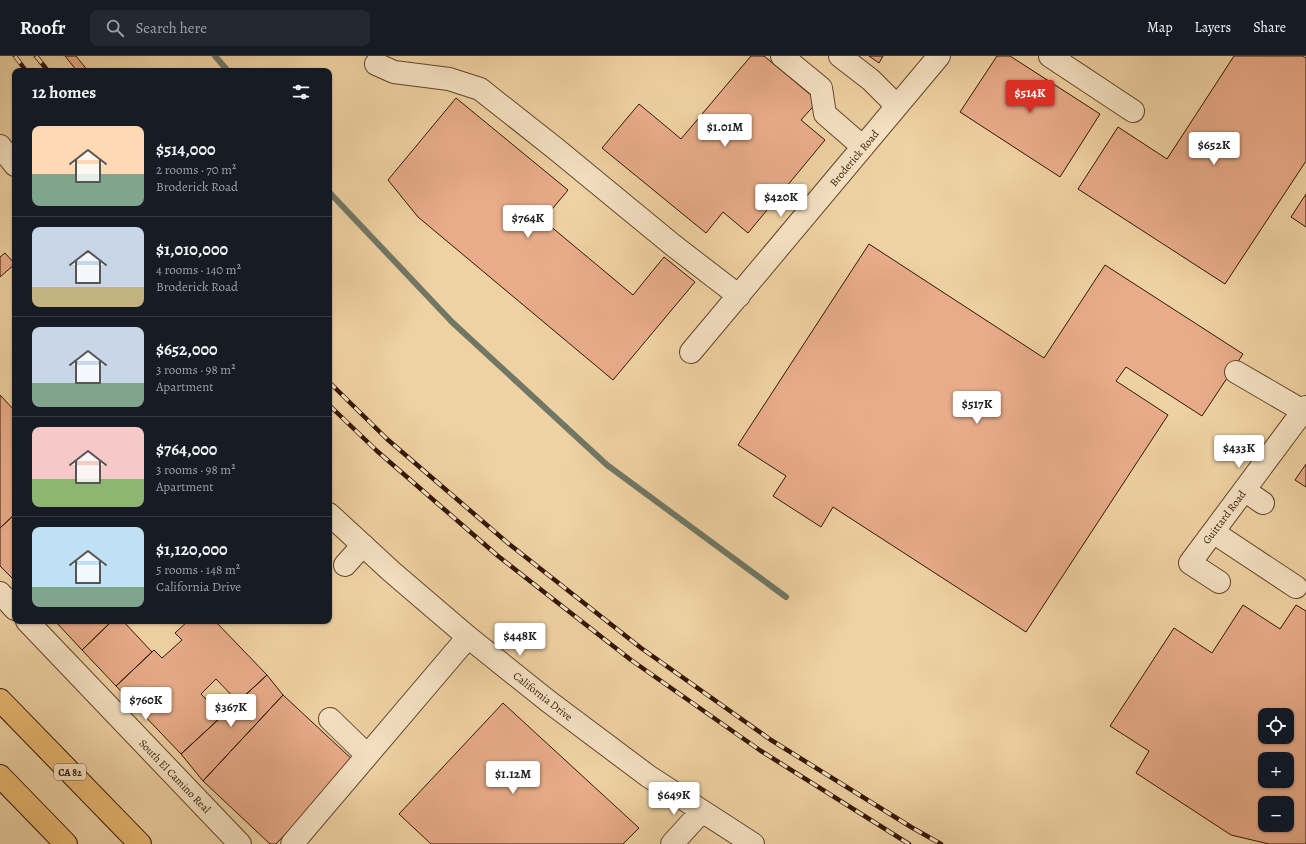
<!DOCTYPE html>
<html lang="en">
<head>
<meta charset="utf-8">
<style>
  body { margin:0; font-family:Alegreya,serif; background:#242831; color:#f1f3f6; height:100vh; display:flex; flex-direction:column; font-size:15px; white-space:nowrap }
  * { box-sizing:border-box; margin:0 }
  p { font-size:13px; color:#9ea1a6 }
  .icon { flex:none; width:22px; height:22px; fill:none; stroke:currentColor; stroke-width:2; stroke-linecap:round; stroke-linejoin:round }
  .map { position:relative; flex:1; overflow:hidden }
  .sheet { position:absolute; left:12px; top:12px; width:320px; height:556px; display:flex; flex-direction:column; background:#171b24; border-radius:8px; box-shadow:0 1px 3px #0004 }
  .sheet>* { flex:none }
  .fabs { position:absolute; left:1258px; top:652px; display:grid; gap:8px }
  .fabs a { display:grid; place-items:center; width:36px; height:36px; border-radius:8px; background:#171b24; box-shadow:0 1px 3px #0004; font-size:20px }
  .price { position:absolute; translate:-50% -34px; padding:0 9px; border-radius:4px; background:#fff; color:#222; font-size:13px; line-height:26px; filter:drop-shadow(0 1px 2px #0008) }
  .price::after { content:''; position:absolute; left:50%; top:24px; width:12px; height:9px; margin-left:-6px; background:inherit; clip-path:polygon(0 0,100% 0,50% 100%) }
  .price.active { background:#d93025; color:#fff }
  ul { padding:0; list-style:none }
  li { display:flex; align-items:center; gap:12px; height:100px; padding:0 20px }
  li+li { border-top:1px solid #363941 }
  li span { display:grid; place-items:center; flex:none; width:112px; height:80px; border-radius:8px; color:#555 }
  li>.icon { margin-inline-start:auto }
  span .icon { width:48px; height:48px; fill:#fffc; stroke-width:1 }
  li b { font-size:17px }
  h2 { display:flex; justify-content:space-between; align-items:center; height:48px; padding:0 20px; font-size:17px }
  header { display:flex; align-items:center; gap:24px; box-sizing:border-box; height:56px; padding:0 20px; background:#171b24; border-bottom:1px solid #363941 }
  header strong { font-size:19px }
  nav { display:flex; gap:22px; margin-inline-start:auto; font-size:14px }
  .search { width:280px; height:36px; background:#242831; display:flex; align-items:center; gap:10px; box-sizing:border-box; padding:0 14px; border-radius:8px; color:#9ea1a6; font-size:15px }
  .map>svg:first-child { display:block }
  .lines { fill:none; stroke-linecap:round; stroke-linejoin:round }
  .stream { stroke:#717765; stroke-width:6 }
  .building { fill:#e8ac8a; stroke:#331604; fill-rule:evenodd }
  .minor-casing { stroke:#62452c; stroke-width:24 }
  .major-casing { stroke:#331604; stroke-width:24 }
  .minor { stroke:#f5e2c3; stroke-width:22 }
  .major { stroke:#e8b972; stroke-width:22 }
  .rail-casing { stroke:#331604; stroke-width:4.5 }
  .rail { stroke:#f5e2c3; stroke-width:3; stroke-dasharray:9; stroke-linecap:butt }
  .labels { text-anchor:middle; stroke-width:4; stroke-linejoin:round; paint-order:stroke }
  .shield { fill:#f5e2c3; stroke:#6d533d; stroke-width:1 }
  .shield-label { font-size:10px; font-weight:bold; fill:#331604 }
  .street-label { font-size:11px; fill:#331604; stroke:#f5e2c3 }
</style>
</head>
<body>
<header>
<strong>Roofr</strong>
<div class="search"><svg class="icon" aria-label="search" viewBox="0 0 24 24"><circle cx="10" cy="10" r="6"/><path d="M15 15l6 6"/></svg>Search here</div>
<nav><a>Map</a><a>Layers</a><a>Share</a></nav>
</header>
<div class="map">
<svg width="1306" height="788" viewBox="0 0 1306 788">
  <rect width="100%" height="100%" fill="#efd2a3"/>
  <filter id="stains"><feTurbulence type="fractalNoise" baseFrequency=".005" numOctaves="4"/><feColorMatrix values="0 0 0 0 .2 0 0 0 0 .09 0 0 0 0 .02 0 0 0 .5 -.17"/></filter>
  <radialGradient id="worn" r=".72"><stop offset=".6" stop-color="#630" stop-opacity="0"/><stop offset="1" stop-color="#630" stop-opacity=".3"/></radialGradient>
  <g class="lines">
    <!-- stream -->
    <path class="stream" d="M215,0L228,15
      M329,136L452,266L607,409L786,541"/>
  </g>
  <!-- building -->
  <path class="building" d="M65,0H76L88,15H77Z
    M751,0H764L818,45L801,64L825,84L748,177L723,156L706,177L602,92L639,48L681,83Z
    M869,0H883L879,7Z
    M997,0H1010L1100,58L1060,121L960,56Z
    M1234,0H1303L1306,2V105L1225,228L1078,133L1118,71L1167,103Z
    M456,42L568,134L543,164L633,239L664,201L695,226L613,324L418,161L388,124Z
    M1306,138V171L1291,161Z
    M869,188L1044,302L1105,209L1243,298L1202,360L1126,311L1116,325L1168,359L1026,576L833,451L821,471L773,440L786,420L738,389Z
    M5,197L15,208L0,221V201Z
    M0,339L15,355V458L0,472Z
    M1306,408V431L1295,424Z
    M15,458V525L0,510V472Z
    M1243,549L1280,573L1296,549L1306,555V788H1269L1231,779L1136,717L1149,695L1110,670L1174,572L1212,597ZM1265,659H1287V681H1265ZM1265,703H1287V725H1265ZM1265,747H1287V769H1265Z
    M55,565H112L82,594Z
    M112,565H123L152,596L116,630L82,594Z
    M188,565H215L267,619L238,646L216,623L201,638L222,660L181,698L116,630L154,594L162,602L182,584L175,577Z
    M267,619L283,639L203,725L181,698Z
    M283,639L354,705L276,788H270L203,725Z
    M503,647L639,772L623,788H431L399,758Z"/>
  <g class="lines">
    <!-- minor casing -->
    <g class="minor-casing">
      <path id="minor" d="M782,0L821,32L825,58L863,91
        M840,0L871,24L897,50
        M1050,0L1133,55
        M376,8L394,16L449,23L480,33L556,93L674,190L739,240
        M0,90L15,109
        M691,296L939,0
        M1236,316L1303,355
        M1244,434L1263,447
        M329,458L392,516L468,581L548,645L648,720L753,788
        M1213,476L1296,531
        M345,509L363,489
        M1219,526L1190,507L1306,351
        M0,537L15,553
        M27,565L240,788
        M330,663L367,699
        M292,788L468,581
        M672,788L701,756"/>
    </g>
    <!-- major casing -->
    <g class="major-casing">
      <path id="major" d="M0,644L140,788
        M0,720L66,788"/>
    </g>
    <!-- minor -->
    <use href="#minor" class="minor"/>
    <!-- major -->
    <use href="#major" class="major"/>
    <!-- rail casing -->
    <g class="rail-casing">
      <path id="rail" d="M15,0L26,15
        M36,0L48,15
        M329,326L387,383L509,488L641,592L771,684L911,771L941,788
        M329,349L377,395L498,500L631,604L761,695L909,788"/>
    </g>
    <!-- rail -->
    <use href="#rail" class="rail"/>
  </g>
  <g class="labels">
    <!-- shield labels -->
    <rect class="shield" x="54" y="708" width="32" height="16" rx="3"/>
    <g class="shield-label">
      <text x="70" y="720">CA 82</text>
    </g>
    <!-- street labels -->
    <g class="street-label">
      <text transform="translate(854 102) rotate(-50)" y="4">Broderick Road</text>
      <text transform="translate(1224 461) rotate(-53)" y="4">Guittard Road</text>
      <text transform="translate(543 640) rotate(38)" y="4">California Drive</text>
      <text transform="translate(175 720) rotate(46)" y="4">South El Camino Real</text>
    </g>
  </g>
  <rect width="100%" height="100%" filter="url(#stains)"/>
  <rect width="100%" height="100%" fill="url(#worn)"/>
</svg>
<div class="fabs">
<a><svg class="icon" aria-label="locate" viewBox="0 0 24 24"><circle cx="12" cy="12" r="6"/><path d="M12 2v4M12 18v4M2 12h4M18 12h4"/></svg></a>
<a>+</a>
<a>−</a>
</div>
<b class="price active" style="left:1030px;top:58px">$514K</b>
<b class="price" style="left:725px;top:92px">$1.01M</b>
<b class="price" style="left:1214px;top:110px">$652K</b>
<b class="price" style="left:781px;top:162px">$420K</b>
<b class="price" style="left:528px;top:183px">$764K</b>
<b class="price" style="left:977px;top:369px">$517K</b>
<b class="price" style="left:1239px;top:413px">$433K</b>
<b class="price" style="left:520px;top:601px">$448K</b>
<b class="price" style="left:146px;top:665px">$760K</b>
<b class="price" style="left:231px;top:672px">$367K</b>
<b class="price" style="left:513px;top:739px">$1.12M</b>
<b class="price" style="left:674px;top:760px">$649K</b>
<section class="sheet">
<h2>12 homes<svg class="icon" aria-label="filters" viewBox="0 0 24 24"><path d="M4 7h16M4 17h16"/><circle cx="9" cy="7" r="2"/><circle cx="15" cy="17" r="2"/></svg></h2>
<ul>
<li><span style="background:linear-gradient(#ffd9b3 60%,#7fa58c 0)"><svg class="icon" aria-label="home" viewBox="0 0 24 24"><path d="M3 11l9-7 9 7M6 9v11h12V9"/></svg></span><div><b>$514,000</b><p>2 rooms · 70 m²</p><p>Broderick Road</p></div></li>
<li><span style="background:linear-gradient(#c9d6e8 75%,#c2b280 0)"><svg class="icon" aria-label="home" viewBox="0 0 24 24"><path d="M3 11l9-7 9 7M6 9v11h12V9"/></svg></span><div><b>$1,010,000</b><p>4 rooms · 140 m²</p><p>Broderick Road</p></div></li>
<li><span style="background:linear-gradient(#c9d6e8 70%,#7fa58c 0)"><svg class="icon" aria-label="home" viewBox="0 0 24 24"><path d="M3 11l9-7 9 7M6 9v11h12V9"/></svg></span><div><b>$652,000</b><p>3 rooms · 98 m²</p><p>Apartment</p></div></li>
<li><span style="background:linear-gradient(#f6c9c9 65%,#8fb573 0)"><svg class="icon" aria-label="home" viewBox="0 0 24 24"><path d="M3 11l9-7 9 7M6 9v11h12V9"/></svg></span><div><b>$764,000</b><p>3 rooms · 98 m²</p><p>Apartment</p></div></li>
<li><span style="background:linear-gradient(#bfe0f5 75%,#7fa58c 0)"><svg class="icon" aria-label="home" viewBox="0 0 24 24"><path d="M3 11l9-7 9 7M6 9v11h12V9"/></svg></span><div><b>$1,120,000</b><p>5 rooms · 148 m²</p><p>California Drive</p></div></li>
</ul>
</section>
</div>
</body>
</html>
